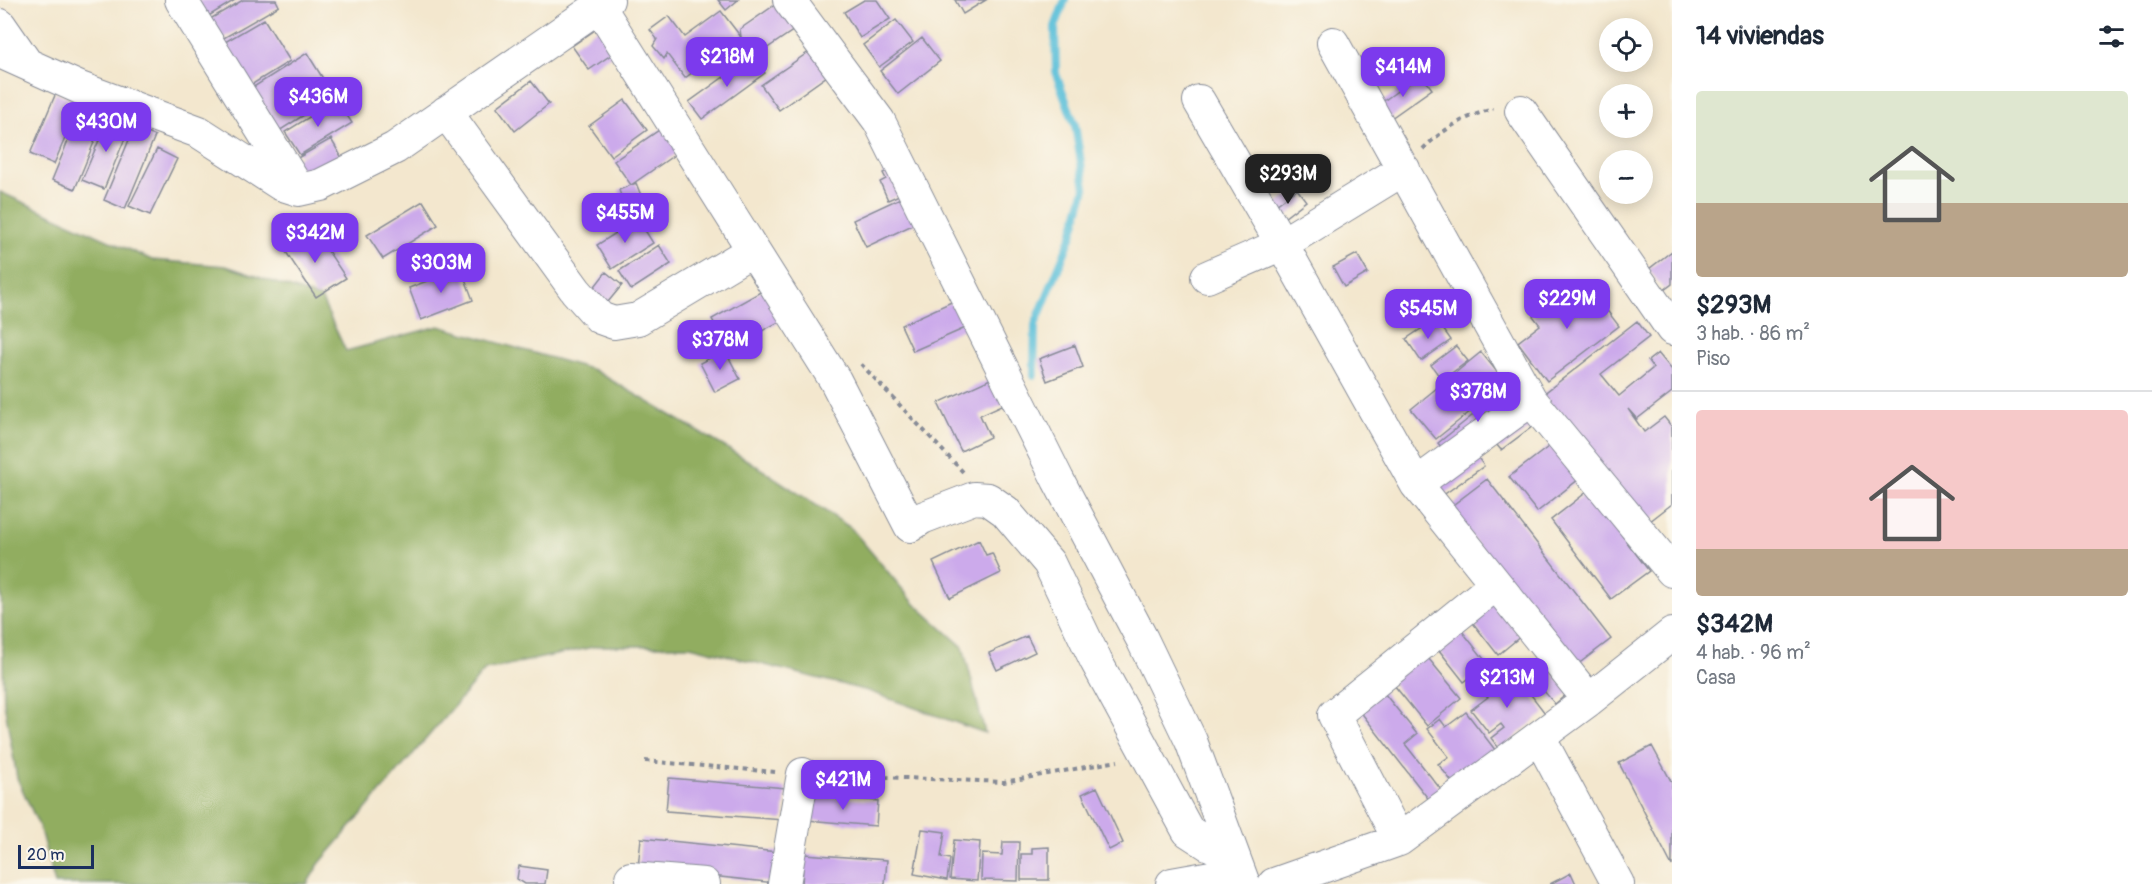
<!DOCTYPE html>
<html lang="es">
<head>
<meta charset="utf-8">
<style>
  body { margin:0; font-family:Pangolin,sans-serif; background:#f2f2f3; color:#1f2937; height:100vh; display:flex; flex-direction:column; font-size:22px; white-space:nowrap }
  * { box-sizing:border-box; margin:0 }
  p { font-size:20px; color:#747a83 }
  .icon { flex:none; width:33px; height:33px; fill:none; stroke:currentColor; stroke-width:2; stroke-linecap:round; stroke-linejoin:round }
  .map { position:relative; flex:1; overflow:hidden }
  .panel { display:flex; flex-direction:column; background:#fff; width:480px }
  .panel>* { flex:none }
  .buttons { position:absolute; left:1599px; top:18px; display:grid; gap:12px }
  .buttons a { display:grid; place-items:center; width:54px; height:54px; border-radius:50%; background:#fff; box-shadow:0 3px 15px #0003; font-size:30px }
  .scale { position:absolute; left:18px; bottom:15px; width:76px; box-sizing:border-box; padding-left:6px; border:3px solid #1b2f5e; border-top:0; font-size:16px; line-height:21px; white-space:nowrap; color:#1b2f5e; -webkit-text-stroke:4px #fbf7ec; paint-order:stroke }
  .price { position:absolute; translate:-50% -51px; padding:0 14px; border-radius:12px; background:#7c3aed; color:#fff; font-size:20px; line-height:39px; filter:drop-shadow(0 2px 3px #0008) }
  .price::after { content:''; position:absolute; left:50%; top:36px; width:18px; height:14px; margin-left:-9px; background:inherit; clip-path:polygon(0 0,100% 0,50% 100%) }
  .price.current { background:#222; color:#fff }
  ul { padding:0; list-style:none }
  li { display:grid; align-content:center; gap:12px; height:318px; padding:0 24px }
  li+li { border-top:2px solid #e0e1e3 }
  li span { display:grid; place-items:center; height:186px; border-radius:6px; color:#555 }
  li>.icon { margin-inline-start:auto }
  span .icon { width:108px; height:108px; fill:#fffc; stroke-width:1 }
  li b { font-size:26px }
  h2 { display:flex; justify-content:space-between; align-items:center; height:72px; padding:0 24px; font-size:26px }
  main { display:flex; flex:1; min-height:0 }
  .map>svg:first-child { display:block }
  .forest { fill:#91ad60; stroke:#566e5f; stroke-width:1.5 }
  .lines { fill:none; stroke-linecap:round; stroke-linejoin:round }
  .stream { stroke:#5bc0d9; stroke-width:8 }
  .building { fill:#ccaaeb }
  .minor-casing { stroke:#878b96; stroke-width:34 }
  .path { stroke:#878b96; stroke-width:4; stroke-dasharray:4.5 4.5; stroke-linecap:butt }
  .minor { stroke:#fff; stroke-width:32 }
</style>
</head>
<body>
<main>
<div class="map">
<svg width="1672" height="884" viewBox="0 0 1672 884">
  <rect width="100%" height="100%" fill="#fbf7ec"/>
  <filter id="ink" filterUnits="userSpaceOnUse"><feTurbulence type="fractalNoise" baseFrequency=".0167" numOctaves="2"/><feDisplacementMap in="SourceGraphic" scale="12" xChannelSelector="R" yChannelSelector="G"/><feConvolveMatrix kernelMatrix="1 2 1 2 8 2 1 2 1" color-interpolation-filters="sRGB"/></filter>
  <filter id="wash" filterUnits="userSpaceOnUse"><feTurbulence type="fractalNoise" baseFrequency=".008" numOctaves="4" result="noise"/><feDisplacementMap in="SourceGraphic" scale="24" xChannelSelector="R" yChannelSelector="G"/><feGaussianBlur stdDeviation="1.35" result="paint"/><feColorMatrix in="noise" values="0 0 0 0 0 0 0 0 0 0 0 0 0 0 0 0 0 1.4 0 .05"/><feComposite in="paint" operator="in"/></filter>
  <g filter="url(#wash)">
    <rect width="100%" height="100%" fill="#f3e7ce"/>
    <!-- forest -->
    <path class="forest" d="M0,192L152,260L226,266L321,298L346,351L439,326L594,370L752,463L851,528L915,604L963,647L985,733L868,691L690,646H598L485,670L319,864L307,884H55L39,826L17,778L4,703L0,545Z"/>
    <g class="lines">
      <!-- stream -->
      <path class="stream" d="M1034,375L1035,325L1072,235L1085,188L1075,125L1056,74L1055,27L1065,0"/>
    </g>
    <g id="blocks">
      <!-- building -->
      <path class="building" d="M197,0H235L207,17Z
        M243,0H276L279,6L222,39L210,19Z
        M718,0H738L726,10Z
        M782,0L800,26L757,55L753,56L741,37L685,78L667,54L664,59L653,46L657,39L650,30L669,16L685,37L721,11L741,37L740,29Z
        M864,0H877L890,19L860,38L844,12Z
        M955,0H986L963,14Z
        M264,19L290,61L251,85L225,42Z
        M896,20L913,42L879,67L863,45Z
        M601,26L618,50L589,70L572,46Z
        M922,38L940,61L898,94L880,71Z
        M816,47L834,71L779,110L761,85Z
        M307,53L334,96L279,131L252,88Z
        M753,56L765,73L702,119L689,102Z
        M1421,74L1432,89L1384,123L1374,108Z
        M531,81L549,104L515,131L497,107Z
        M56,93L80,103L54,164L30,154Z
        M337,100L352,123L300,155L285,132Z
        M625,100L647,130L611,156L589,126Z
        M83,104L106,113L75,189L52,180Z
        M109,117L130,126L104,189L82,180Z
        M668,124L680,151L631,185L614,161Z
        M134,128L155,136L125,209L104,200Z
        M331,139L342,158L306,179L294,160Z
        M157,149L177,159L150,215L129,206Z
        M891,169L908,191L888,200L880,182L886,179L883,173Z
        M636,183L642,198L624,205L619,190Z
        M1297,189L1306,201L1280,221L1271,209Z
        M909,194L921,221L866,247L853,220Z
        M423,201L438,225L383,259L367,235Z
        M638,219L653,243L612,269L597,245Z
        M314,230L346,278L316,297L284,249Z
        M659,245L671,264L631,290L619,271Z
        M1672,251V284L1664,290L1649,269Z
        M1357,254L1368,273L1344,287L1333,267Z
        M461,268L473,300L421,320L409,288Z
        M606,272L622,285L608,302L592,290Z
        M1576,283L1583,291L1589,287L1619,326L1547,381L1518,342L1540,325L1533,316Z
        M775,284L792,315L728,349L712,319Z
        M958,299L970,326L913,351L901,325Z
        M1436,319L1451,340L1421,361L1406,339Z
        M1637,321L1649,337L1601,374L1619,396L1653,368L1648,361L1658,353L1672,370V392L1637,419L1628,409L1644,432L1664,417L1672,427V504L1645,525L1542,395Z
        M1075,345L1083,367L1047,381L1039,359Z
        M1456,346L1468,361L1442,380L1431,365Z
        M725,350L740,379L715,392L700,363Z
        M1481,352L1506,383L1436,439L1411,409Z
        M999,375L1011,401L980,415L990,437L961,451L938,403Z
        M1507,388L1518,403L1449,457L1438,443Z
        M1527,411L1537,423L1501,450L1492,439Z
        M1552,444L1579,479L1537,512L1509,477Z
        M1474,452L1484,466L1439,498L1429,484Z
        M1487,479L1611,639L1573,668L1449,508Z
        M1588,491L1649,571L1611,599L1551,520Z
        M979,540L986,555L992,553L1001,573L950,598L933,562Z
        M1492,600L1521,636L1498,655L1469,618Z
        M1458,626L1488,664L1464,682L1435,645Z
        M1027,636L1035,652L997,670L989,653Z
        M1424,653L1461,698L1427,726L1390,680Z
        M1540,658L1569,692L1555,704L1526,670Z
        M1504,669L1511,677L1515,674L1545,713L1522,730L1501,751L1491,738L1504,728L1501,724L1489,733L1471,710L1488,697L1480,688L1486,684L1493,693L1501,686L1494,677Z
        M1380,688L1417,734L1405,744L1442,791L1430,801L1356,706Z
        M1466,712L1496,751L1453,783L1438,764L1449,757L1427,729L1440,719L1446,727Z
        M1652,746L1672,783V866L1619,763Z
        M669,778L786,788L783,820L666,811Z
        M1097,787L1123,843L1109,850L1082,794Z
        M810,795L878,801L876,826L807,820Z
        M922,829L945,832L941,857L950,859L947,880L914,874Z
        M641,838L778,852L775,883L638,868Z
        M954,840L980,842L977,881L950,879Z
        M1003,842H1019L1018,881L981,880L982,854L1002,855Z
        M1049,847V880H1021V854H1032V848Z
        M804,854L887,860L885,884H802Z
        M519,866L547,870L545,884H525L517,879Z
        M1571,873L1576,884H1550Z"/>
    </g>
  </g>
  <g filter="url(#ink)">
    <use href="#blocks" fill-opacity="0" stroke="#878b96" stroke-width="1.5"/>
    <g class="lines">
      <!-- minor casing -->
      <g class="minor-casing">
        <path id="minor" d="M181,0L299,190
          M789,0L879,121L1058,480L1142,639L1191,741L1244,884
          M599,6L835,380L910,526L922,518L974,498L988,499L1005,511L1049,563L1096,661L1188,831L1208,844L1233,855
          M0,25L27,64
          M1333,43L1531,400L1672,571
          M0,52L80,88L199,132L280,184L299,190L321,185L395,148L608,0
          M1199,101L1282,244L1416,484L1589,700
          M1521,111L1672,329
          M446,112L576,291L600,318L614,323L638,319L753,250
          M1207,277L1282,244L1404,169
          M1416,484L1531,400
          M1539,737L1618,884
          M1399,840L1334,715L1496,584
          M631,878L704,884
          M784,884L803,774
          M1172,884L1239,872
          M1274,884L1399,840L1589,700L1672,634"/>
      </g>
      <!-- path -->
      <path class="path" d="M1423,149C1443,129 1466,116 1493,109
        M861,364L963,472
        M645,761L776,772
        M831,775L1004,782L1118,761"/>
      <!-- minor -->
      <use href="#minor" class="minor"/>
    </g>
  </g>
</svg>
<div class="buttons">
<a><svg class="icon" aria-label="locate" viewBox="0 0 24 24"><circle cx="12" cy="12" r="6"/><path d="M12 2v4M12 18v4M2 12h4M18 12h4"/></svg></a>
<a>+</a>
<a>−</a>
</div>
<div class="scale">20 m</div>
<b class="price" style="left:727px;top:88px">$218M</b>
<b class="price" style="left:1403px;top:98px">$414M</b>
<b class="price" style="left:318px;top:128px">$436M</b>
<b class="price" style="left:106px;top:153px">$430M</b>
<b class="price current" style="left:1288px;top:205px">$293M</b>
<b class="price" style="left:625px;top:244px">$455M</b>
<b class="price" style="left:315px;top:264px">$342M</b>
<b class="price" style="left:441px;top:294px">$303M</b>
<b class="price" style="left:1567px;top:330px">$229M</b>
<b class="price" style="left:1428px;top:340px">$545M</b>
<b class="price" style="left:720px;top:371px">$378M</b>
<b class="price" style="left:1478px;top:423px">$378M</b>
<b class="price" style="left:1507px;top:709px">$213M</b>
<b class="price" style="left:843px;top:811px">$421M</b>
</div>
<section class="panel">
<h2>14 viviendas<svg class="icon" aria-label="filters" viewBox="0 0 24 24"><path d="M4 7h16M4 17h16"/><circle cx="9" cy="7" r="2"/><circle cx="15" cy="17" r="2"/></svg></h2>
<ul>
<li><span style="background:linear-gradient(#dfe7d0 60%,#b9a48a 0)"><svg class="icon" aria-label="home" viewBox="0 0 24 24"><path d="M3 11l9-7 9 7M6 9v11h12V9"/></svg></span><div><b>$293M</b><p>3 hab. · 86 m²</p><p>Piso</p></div></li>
<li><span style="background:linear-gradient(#f6c9c9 75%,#b9a48a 0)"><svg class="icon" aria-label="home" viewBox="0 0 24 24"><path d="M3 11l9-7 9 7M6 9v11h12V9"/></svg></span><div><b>$342M</b><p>4 hab. · 96 m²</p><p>Casa</p></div></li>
</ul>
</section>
</main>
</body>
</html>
